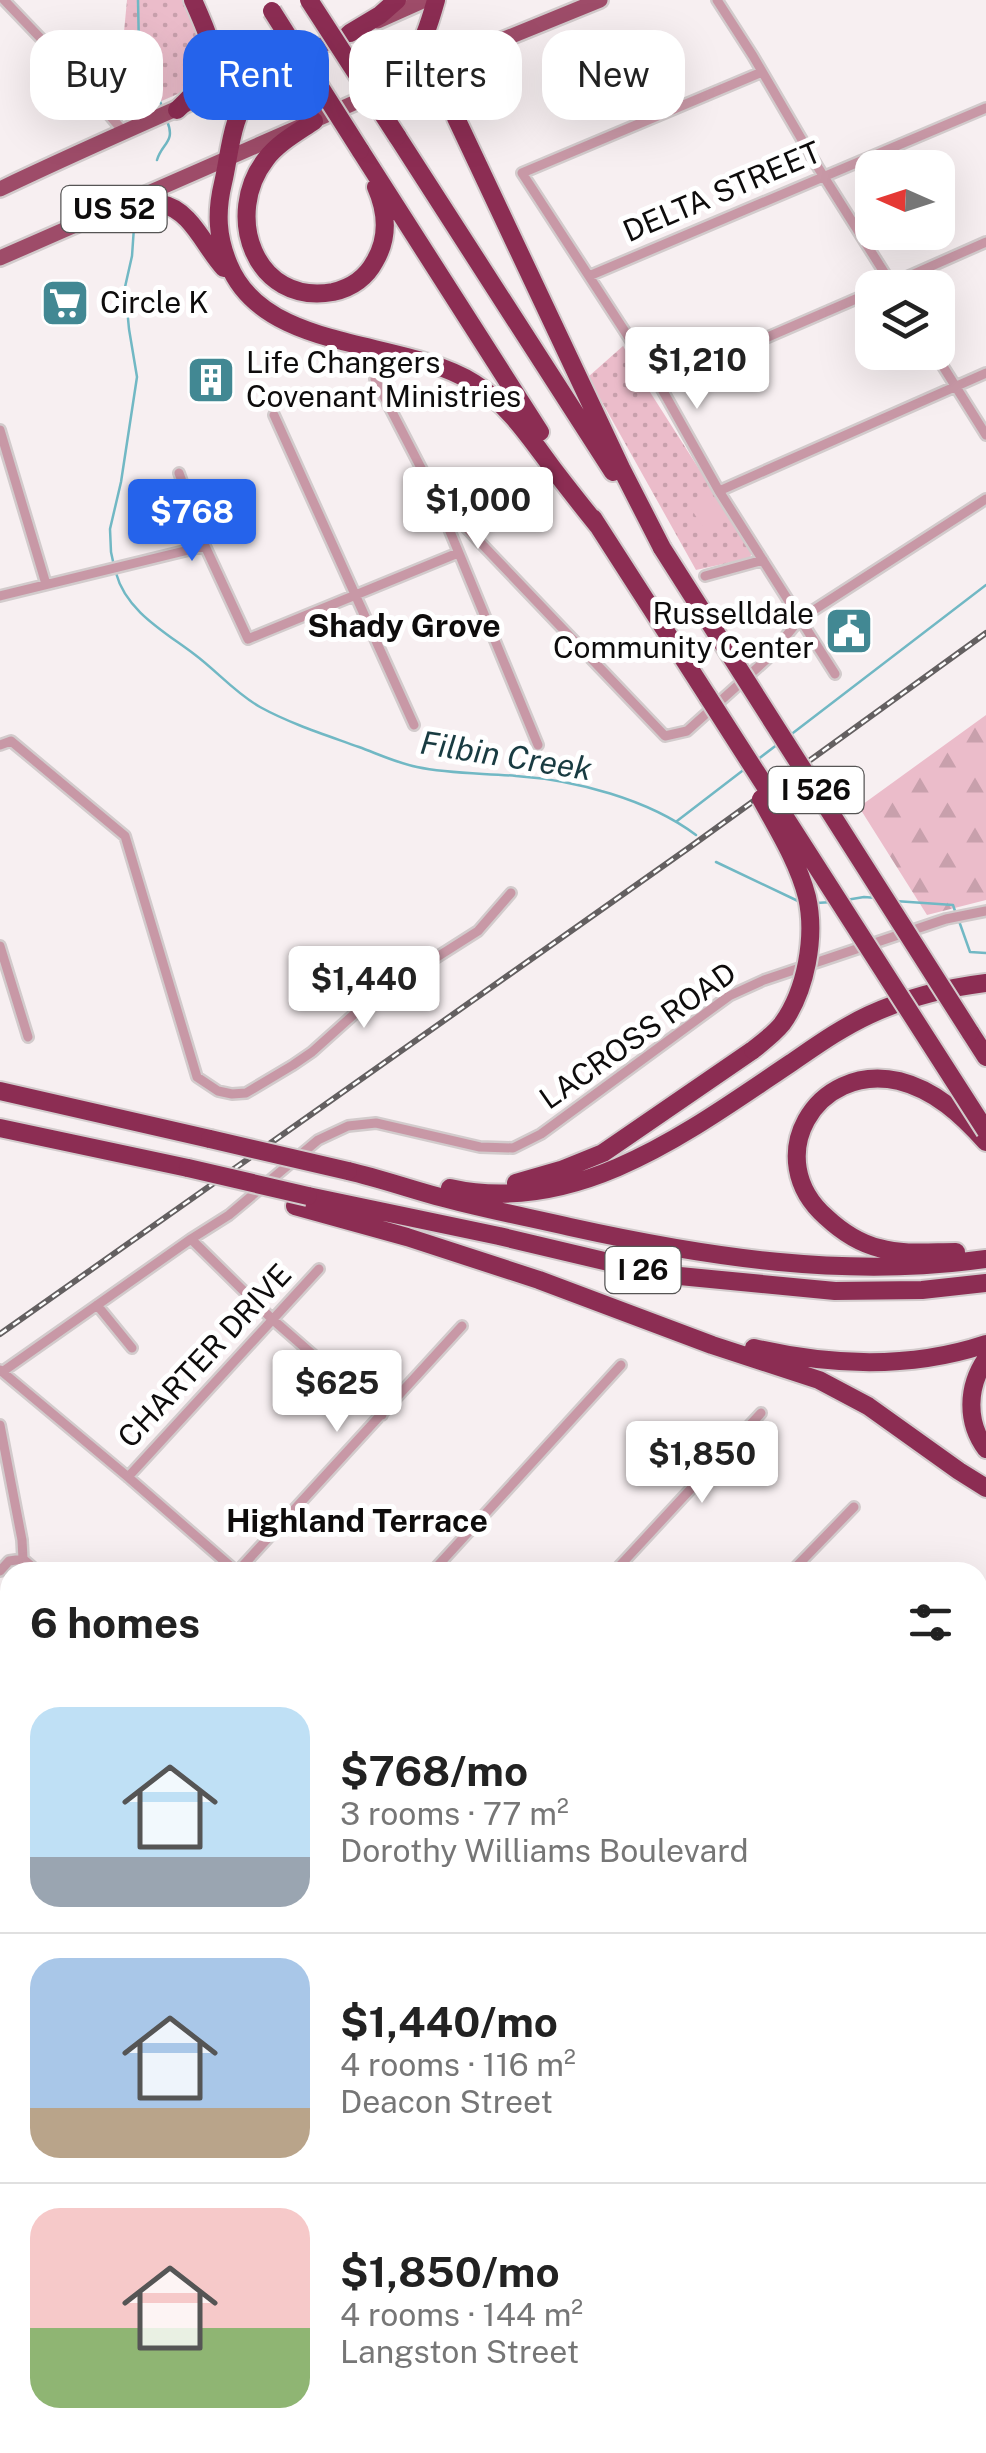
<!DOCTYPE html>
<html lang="en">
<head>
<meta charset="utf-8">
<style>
  body { margin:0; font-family:"Public Sans",sans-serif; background:#f2f2f2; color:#222; height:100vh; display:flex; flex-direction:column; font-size:38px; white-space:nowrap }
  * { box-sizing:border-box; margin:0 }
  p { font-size:32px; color:#767676 }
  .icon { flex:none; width:55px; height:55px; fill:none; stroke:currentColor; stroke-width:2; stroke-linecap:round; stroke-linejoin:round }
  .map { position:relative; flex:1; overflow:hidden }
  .panel { position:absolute; left:0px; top:1562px; width:988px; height:892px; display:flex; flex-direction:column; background:#fff; border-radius:30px 30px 0 0; box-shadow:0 10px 40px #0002 }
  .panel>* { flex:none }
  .guide { position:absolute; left:30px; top:30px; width:928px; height:90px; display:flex; gap:20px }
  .needle { width:65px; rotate:273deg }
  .buttons { position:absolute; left:855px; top:150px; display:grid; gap:20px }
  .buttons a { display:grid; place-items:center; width:100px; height:100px; border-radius:20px; background:#fff; box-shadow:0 10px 40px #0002; font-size:50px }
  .price { position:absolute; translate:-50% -85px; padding:0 22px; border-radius:10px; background:#fff; color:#222; font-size:32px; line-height:65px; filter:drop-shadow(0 2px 5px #0008) }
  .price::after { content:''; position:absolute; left:50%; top:60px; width:30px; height:22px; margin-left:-15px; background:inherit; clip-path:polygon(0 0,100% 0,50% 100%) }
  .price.selected { background:#2563eb; color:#fff }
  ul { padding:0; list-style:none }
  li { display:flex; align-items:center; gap:30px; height:250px; padding:0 30px }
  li+li { border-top:2px solid #e0e0e0 }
  li span { display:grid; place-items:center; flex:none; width:280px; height:200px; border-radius:30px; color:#555 }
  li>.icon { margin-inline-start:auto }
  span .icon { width:120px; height:120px; fill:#fffc; stroke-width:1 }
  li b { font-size:42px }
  h2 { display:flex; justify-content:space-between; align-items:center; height:120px; padding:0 30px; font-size:42px }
  .chip { padding:0 35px; border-radius:30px; background:#fff; box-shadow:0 10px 40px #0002; font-size:35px; line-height:90px }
  .chip.selected { background:#2563eb; color:#fff }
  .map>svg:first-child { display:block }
  .grass { fill:url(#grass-dots) }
  .forest { fill:url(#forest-firs) }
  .pitch { fill:#ebbcca }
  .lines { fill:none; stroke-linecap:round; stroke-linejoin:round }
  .stream { stroke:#71b8c4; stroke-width:2.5 }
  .minor-casing { stroke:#d2cbcc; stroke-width:14 }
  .tertiary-casing { stroke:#d2cbcc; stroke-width:16 }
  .primary-casing { stroke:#d2cbcc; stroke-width:20 }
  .motorway-casing { stroke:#d2cbcc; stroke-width:22 }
  .minor { stroke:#c898a6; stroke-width:9 }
  .tertiary { stroke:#c898a6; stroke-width:11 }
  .primary { stroke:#9e4c69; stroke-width:15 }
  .motorway { stroke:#8c2d53; stroke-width:18 }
  .rail-casing { stroke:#646061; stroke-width:6 }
  .rail { stroke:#fff; stroke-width:2.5; stroke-dasharray:8; stroke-linecap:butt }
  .motorway-bridge-casing { stroke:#d2cbcc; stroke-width:22; stroke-linecap:butt }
  .motorway-bridge { stroke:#8c2d53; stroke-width:18 }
  .labels { text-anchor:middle; stroke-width:10; stroke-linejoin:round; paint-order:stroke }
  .shield { fill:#fff; stroke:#565555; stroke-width:2.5 }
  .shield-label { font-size:28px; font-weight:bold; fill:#0e0c0c }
  .street-label { font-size:30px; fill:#0e0c0c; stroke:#fff }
  .poi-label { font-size:30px; fill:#0e0c0c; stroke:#fff; text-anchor:start }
  .neighbourhood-label { font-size:32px; font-weight:bold; fill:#0e0c0c; stroke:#fff }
  .water-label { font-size:32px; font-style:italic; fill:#183b41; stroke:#fff }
</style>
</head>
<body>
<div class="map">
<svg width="986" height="2453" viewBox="0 0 986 2453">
  <defs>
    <pattern id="grass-dots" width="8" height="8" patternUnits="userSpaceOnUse" patternTransform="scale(2.5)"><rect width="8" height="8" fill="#ebbcca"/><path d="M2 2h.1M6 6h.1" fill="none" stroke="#c8a0ac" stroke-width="1.8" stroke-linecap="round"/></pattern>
    <pattern id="forest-firs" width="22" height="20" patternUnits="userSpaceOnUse" patternTransform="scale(2.5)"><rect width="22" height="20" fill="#ebbcca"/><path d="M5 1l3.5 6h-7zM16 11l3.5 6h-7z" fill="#c8a0ac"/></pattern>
  </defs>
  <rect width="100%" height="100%" fill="#f7eff1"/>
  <!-- grass -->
  <path class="grass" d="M127,0H186L206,58L189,89L125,117L97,88L121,64Z
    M623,346L650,392L752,552L750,558L696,570L588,377Z"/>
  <!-- forest -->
  <path class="forest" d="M986,715V900L927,915L859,807Z
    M10,1872V2061L0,2058V1878Z"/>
  <!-- pitch -->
  <path class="pitch" d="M706,492L724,520L706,532L688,504Z"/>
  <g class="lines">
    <!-- stream -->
    <path class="stream" d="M138,0L139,49L163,109
      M157,160C162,143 176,142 167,121
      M114,566L111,552L110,529L121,482L137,377L129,329L125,287L132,256L134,227
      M116,573C126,611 165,632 194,654C217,671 235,693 260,707C291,724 326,735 359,747C378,754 397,763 417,767C450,774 483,773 516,776C575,780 648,799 696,835
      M789,736L986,585
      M757,760L778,744
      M677,821L746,768
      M716,862L798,901
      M846,900L864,897L877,898
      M895,901L953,905L956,914
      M816,903L833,902
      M959,921L970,952L986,953"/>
    <!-- minor casing -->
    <g class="minor-casing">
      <path id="minor" d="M4,0L69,68L123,131
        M717,0L753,56L819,169L894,288
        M762,72L522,173L659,384L719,491L835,674
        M589,276L986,108
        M882,288L986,242
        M934,352L986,435
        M375,379L435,495L538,745
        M659,384L872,292
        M274,415L414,725
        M0,430L46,584
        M179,473L205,546L248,639L458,553
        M719,491L986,373
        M435,495L665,736L687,731L767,659L800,619L986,499
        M705,576L763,560
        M0,596L205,546
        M0,745L11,741L125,836L197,1077L218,1091L232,1094L246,1093L293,1065L312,1052L371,999L478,931L511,893
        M0,946L28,1037
        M191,1239L272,1319L382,1415
        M97,1305L132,1348
        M0,1370L128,1477L237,1572
        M2,1372L191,1239L229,1215L318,1140L348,1126L376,1123L480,1147L513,1148L541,1134L729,996L764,980L946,919L986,911
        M0,1425L22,1540L23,1559L38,1572
        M128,1477L319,1269
        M0,1571L9,1561L23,1559
        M237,1572L462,1326
        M432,1572L621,1365
        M614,1572L761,1413
        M791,1572L854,1507
        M0,1820L10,1814"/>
    </g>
    <!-- tertiary casing -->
    <g class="tertiary-casing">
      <path id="tertiary" d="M978,1653L986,1651
        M0,2076L10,2078"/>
    </g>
    <!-- primary casing -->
    <g class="primary-casing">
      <path id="primary" d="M378,21L425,0
        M0,189C113,135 228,86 343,36
        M0,258L443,64L600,0"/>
    </g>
    <!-- motorway casing -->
    <g class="motorway-casing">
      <path id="motorway" d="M350,33L380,15L397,0
        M490,46C463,73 450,77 456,118L621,468L662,548
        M309,51C291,64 270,76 254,91C231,113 230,154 223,183C216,212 217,237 229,265C265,353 403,338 474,383C508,405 528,435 551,466C566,486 582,506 598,526
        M367,97C413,61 420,57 436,0
        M177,110C223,67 217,54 193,0
        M314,121C298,132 278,143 266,159C223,214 254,306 333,292C351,288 366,278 375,261C389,237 387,212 376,187
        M397,136L613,472
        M360,150L540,432
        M119,207C132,205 148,201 161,204C191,209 205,248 224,268
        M593,518L708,697
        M970,1032L986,1057
        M0,1091L210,1139
        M0,1128L188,1168
        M348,1171C378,1178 407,1188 436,1196C480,1208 526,1217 570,1227C706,1257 846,1279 986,1259
        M516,1183L561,1170L603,1153L753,1050
        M450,1188C577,1217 691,1130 791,1063C816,1046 841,1028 869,1015C906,998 945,988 986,983
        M308,1196L499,1236L659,1274L835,1291L922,1290L986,1283
        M295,1206L407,1237L539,1280L712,1345L819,1380L868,1406L959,1471L986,1488
        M956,1252C930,1252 904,1255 879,1248C859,1243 841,1231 826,1217C760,1159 815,1062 899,1081C935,1090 962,1115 986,1142
        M754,1348C831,1366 911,1369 986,1344
        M986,1359C967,1387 966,1422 986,1449"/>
    </g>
    <!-- minor -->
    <use href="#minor" class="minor"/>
    <!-- tertiary -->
    <use href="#tertiary" class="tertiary"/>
    <!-- primary -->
    <use href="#primary" class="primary"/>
    <!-- motorway -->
    <use href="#motorway" class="motorway"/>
    <!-- rail casing -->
    <g class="rail-casing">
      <path id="rail" d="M0,1334L690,847L986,633"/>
    </g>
    <!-- rail -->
    <use href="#rail" class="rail"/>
    <!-- motorway-bridge casing -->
    <g class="motorway-bridge-casing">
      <path id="motorway-bridge" d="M309,0L397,136
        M272,11L360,150
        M662,548L970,1032
        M708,697L986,1131
        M753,1050C763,1042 774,1034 782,1024C806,991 816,937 807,897C798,862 778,830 761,799
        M210,1139L348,1171
        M188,1168L308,1196"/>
    </g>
    <!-- motorway-bridge -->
    <use href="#motorway-bridge" class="motorway-bridge"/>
  </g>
  <!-- icons -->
  <defs>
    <g id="supermarket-square" transform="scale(2.5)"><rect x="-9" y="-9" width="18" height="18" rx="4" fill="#428893" stroke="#fff"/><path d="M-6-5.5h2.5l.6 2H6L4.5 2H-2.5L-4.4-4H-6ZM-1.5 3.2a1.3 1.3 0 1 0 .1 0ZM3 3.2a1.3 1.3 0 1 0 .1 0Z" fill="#fff"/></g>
    <g id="building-square" transform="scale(2.5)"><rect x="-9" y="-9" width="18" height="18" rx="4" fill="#428893" stroke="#fff"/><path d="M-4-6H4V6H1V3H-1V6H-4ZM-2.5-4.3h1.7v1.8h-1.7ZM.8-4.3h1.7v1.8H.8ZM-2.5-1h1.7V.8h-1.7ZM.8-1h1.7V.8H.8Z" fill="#fff"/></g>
    <g id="civic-square" transform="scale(2.5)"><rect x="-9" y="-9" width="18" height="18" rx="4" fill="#428893" stroke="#fff"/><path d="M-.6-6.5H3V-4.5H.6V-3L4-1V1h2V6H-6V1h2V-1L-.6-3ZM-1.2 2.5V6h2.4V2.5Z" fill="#fff"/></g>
  </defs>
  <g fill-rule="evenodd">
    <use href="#supermarket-square" x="65" y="303"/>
    <use href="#building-square" x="211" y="380"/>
    <use href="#civic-square" x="849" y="631"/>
  </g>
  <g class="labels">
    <!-- shield labels -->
    <g class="shield">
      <rect x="61.5" y="186" width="105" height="46" rx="8"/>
      <rect x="768.5" y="767" width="95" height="46" rx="8"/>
      <rect x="605.5" y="1247" width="75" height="46" rx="8"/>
    </g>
    <g class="shield-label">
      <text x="114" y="219">US 52</text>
      <text x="816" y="800">I 526</text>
      <text x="643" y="1280">I 26</text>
    </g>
    <!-- street labels -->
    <g class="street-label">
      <text transform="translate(722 192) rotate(-23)" y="10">DELTA STREET</text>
      <text transform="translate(638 1036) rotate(-35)" y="10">LACROSS ROAD</text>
      <text transform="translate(205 1356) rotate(-47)" y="10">CHARTER DRIVE</text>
    </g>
    <!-- poi labels -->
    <g class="poi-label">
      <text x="100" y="313">Circle K</text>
      <text x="246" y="373">Life Changers<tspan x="246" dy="34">Covenant Ministries</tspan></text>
      <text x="814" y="624" text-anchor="end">Russelldale<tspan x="814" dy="34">Community Center</tspan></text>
    </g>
    <!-- neighbourhood labels -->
    <g class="neighbourhood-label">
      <text x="404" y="637">Shady Grove</text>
      <text x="357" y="1532">Highland Terrace</text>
    </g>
    <!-- water labels -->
    <g class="water-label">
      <text transform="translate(506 756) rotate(9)" y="11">Filbin Creek</text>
    </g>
  </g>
</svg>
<div class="buttons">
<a><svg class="needle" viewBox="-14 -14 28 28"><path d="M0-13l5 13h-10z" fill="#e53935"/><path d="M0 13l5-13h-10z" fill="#767676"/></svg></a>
<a><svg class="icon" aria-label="layers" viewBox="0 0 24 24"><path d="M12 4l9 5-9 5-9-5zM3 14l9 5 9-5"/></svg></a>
</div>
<b class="price" style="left:697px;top:412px">$1,210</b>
<b class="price" style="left:478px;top:552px">$1,000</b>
<b class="price selected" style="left:192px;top:564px">$768</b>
<b class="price" style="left:364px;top:1031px">$1,440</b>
<b class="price" style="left:337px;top:1435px">$625</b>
<b class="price" style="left:702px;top:1506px">$1,850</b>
<div class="guide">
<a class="chip">Buy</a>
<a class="chip selected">Rent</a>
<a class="chip">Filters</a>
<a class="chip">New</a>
</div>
<section class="panel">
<h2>6 homes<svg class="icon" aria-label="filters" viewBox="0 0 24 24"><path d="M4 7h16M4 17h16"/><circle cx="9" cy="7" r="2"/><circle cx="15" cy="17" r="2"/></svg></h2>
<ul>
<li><span style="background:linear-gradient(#bfe0f5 75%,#9aa5b1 0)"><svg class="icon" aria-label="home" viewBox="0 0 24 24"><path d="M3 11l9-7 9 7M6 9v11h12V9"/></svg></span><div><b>$768/mo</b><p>3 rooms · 77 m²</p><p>Dorothy Williams Boulevard</p></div></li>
<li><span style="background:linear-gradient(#a9c7e8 75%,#b9a48a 0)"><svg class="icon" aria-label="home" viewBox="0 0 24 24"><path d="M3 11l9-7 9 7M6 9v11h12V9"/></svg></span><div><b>$1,440/mo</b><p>4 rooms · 116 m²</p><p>Deacon Street</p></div></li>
<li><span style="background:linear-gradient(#f6c9c9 60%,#8fb573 0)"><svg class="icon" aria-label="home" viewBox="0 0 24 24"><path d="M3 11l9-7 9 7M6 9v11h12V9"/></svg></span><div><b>$1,850/mo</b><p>4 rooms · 144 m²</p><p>Langston Street</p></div></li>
</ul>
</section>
</div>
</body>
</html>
